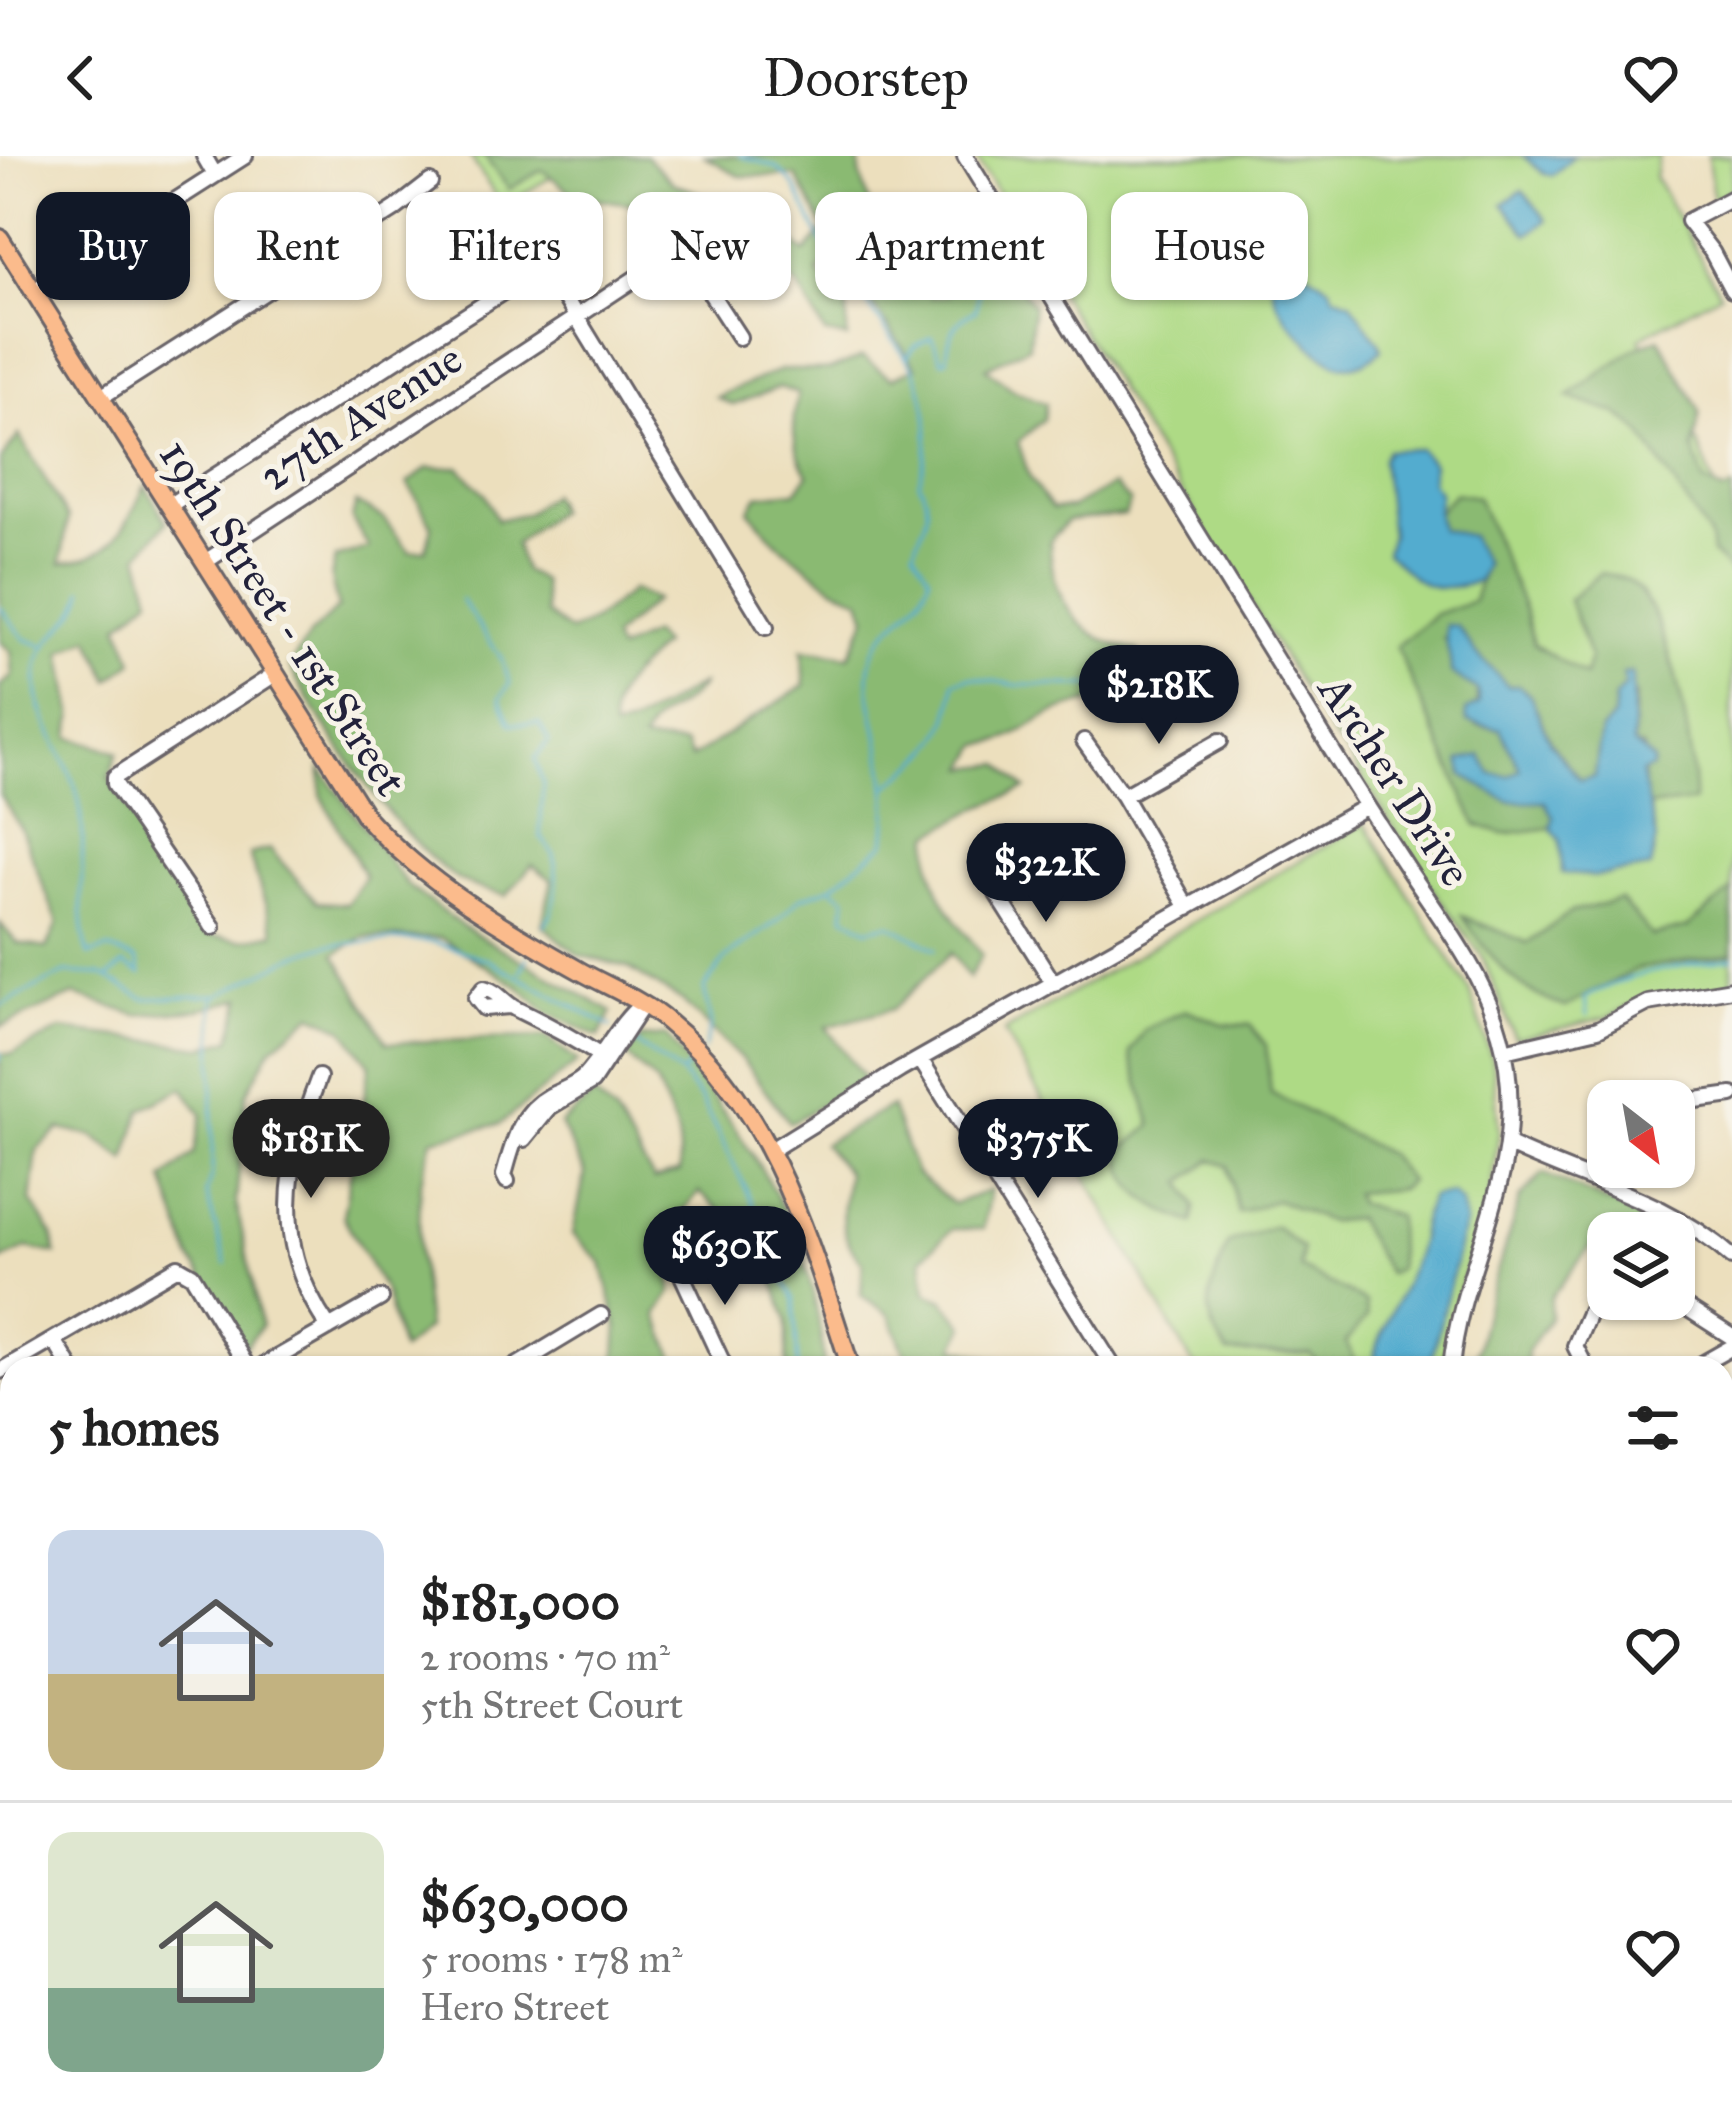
<!DOCTYPE html>
<html lang="en">
<head>
<meta charset="utf-8">
<style>
  body { margin:0; font-family:"IM FELL Great Primer",serif; background:#f6f6f6; color:#222; height:100vh; display:flex; flex-direction:column; font-size:45px; white-space:nowrap }
  * { box-sizing:border-box; margin:0 }
  p { font-size:39px; color:#767676 }
  .icon { flex:none; width:66px; height:66px; fill:none; stroke:currentColor; stroke-width:2; stroke-linecap:round; stroke-linejoin:round }
  .map { position:relative; flex:1; overflow:hidden }
  .sheet { position:absolute; left:0px; top:1200px; width:1734px; height:771px; display:flex; flex-direction:column; background:#fff; border-radius:36px 36px 0 0; box-shadow:0 3px 9px #0004 }
  .sheet>* { flex:none }
  .hud { position:absolute; left:36px; top:36px; width:1662px; height:108px; display:flex; gap:24px }
  .needle { width:78px; rotate:149deg }
  .fabs { position:absolute; left:1587px; top:924px; display:grid; gap:24px }
  .fabs a { display:grid; place-items:center; width:108px; height:108px; border-radius:24px; background:#fff; box-shadow:0 3px 9px #0004; font-size:60px }
  .price { position:absolute; translate:-50% -102px; padding:0 27px; border-radius:42px; background:#111827; color:#fff; font-size:39px; line-height:78px; filter:drop-shadow(0 3px 6px #0008) }
  .price::after { content:''; position:absolute; left:50%; top:72px; width:36px; height:27px; margin-left:-18px; background:inherit; clip-path:polygon(0 0,100% 0,50% 100%) }
  .price.active { background:#222; color:#fff }
  ul { padding:0; list-style:none }
  li { display:flex; align-items:center; gap:36px; height:300px; padding:0 48px }
  li+li { border-top:3px solid #e0e0e0 }
  li span { display:grid; place-items:center; flex:none; width:336px; height:240px; border-radius:24px; color:#555 }
  li>.icon { margin-inline-start:auto }
  span .icon { width:144px; height:144px; fill:#fffc; stroke-width:1 }
  li b { font-size:51px }
  h2 { display:flex; justify-content:space-between; align-items:center; height:144px; padding:0 48px; font-size:51px }
  .pill { padding:0 42px; border-radius:24px; background:#fff; box-shadow:0 3px 9px #0004; font-size:42px; line-height:108px }
  .pill.active { background:#111827; color:#fff }
  header { display:flex; justify-content:space-between; align-items:center; height:156px; padding:0 48px; background:#fff; font-size:54px; font-weight:600 }
  .map>svg:first-child { display:block }
  .green { fill:#aeda85; stroke:#687e60; stroke-width:3 }
  .forest { fill:#8aba72; stroke:#566e56; stroke-width:3 }
  .water { fill:#52accf; stroke:#3a6785; stroke-width:3 }
  .lines { fill:none; stroke-linecap:round; stroke-linejoin:round }
  .stream { stroke:#52accf; stroke-width:3 }
  .minor-casing { stroke:#696468; stroke-width:20 }
  .major-casing { stroke:#696468; stroke-width:22 }
  .minor { stroke:#fff; stroke-width:14 }
  .major { stroke:#fbbb8c; stroke-width:16 }
  .rail { stroke:#22223b; stroke-width:3; stroke-dasharray:18 9; stroke-linecap:butt }
  .labels { text-anchor:middle; stroke-width:10; stroke-linejoin:round; paint-order:stroke }
  .street-label { font-size:45px; fill:#22223b; stroke:#f7f3e8 }
</style>
</head>
<body>
<header><svg class="icon" aria-label="back" viewBox="0 0 24 24"><path d="M15 5l-7 7 7 7"/></svg>Doorstep<svg class="icon" aria-label="heart" viewBox="0 0 24 24"><path d="M12 20l-8-8c-3-5 5-10 8-4 3-6 11-1 8 4z"/></svg></header>
<div class="map">
<svg width="1732" height="1970" viewBox="0 0 1732 1970">
  <rect width="100%" height="100%" fill="#f7f3e8"/>
  <filter id="ink" filterUnits="userSpaceOnUse"><feTurbulence type="fractalNoise" baseFrequency=".00833" numOctaves="2"/><feDisplacementMap in="SourceGraphic" scale="24" xChannelSelector="R" yChannelSelector="G"/><feConvolveMatrix kernelMatrix="1 2 1 2 8 2 1 2 1" color-interpolation-filters="sRGB"/></filter>
  <filter id="wash" filterUnits="userSpaceOnUse"><feTurbulence type="fractalNoise" baseFrequency=".004" numOctaves="4" result="noise"/><feDisplacementMap in="SourceGraphic" scale="48" xChannelSelector="R" yChannelSelector="G"/><feGaussianBlur stdDeviation="2.7" result="paint"/><feColorMatrix in="noise" values="0 0 0 0 0 0 0 0 0 0 0 0 0 0 0 0 0 1.4 0 .05"/><feComposite in="paint" operator="in"/></filter>
  <g filter="url(#wash)">
    <rect width="100%" height="100%" fill="#ecdfbd"/>
    <!-- green -->
    <path class="green" d="M470,0H587L502,50Z
      M975,0H1659L1655,21L1720,137L1640,182L1698,288L1732,377V829L1641,845L1608,861L1515,883L1482,800L1429,728L1345,594L1331,579Z
      M1708,0H1732V33L1713,45Z
      M1364,667L1470,835L1492,904L1499,976L1489,1046L1460,1129L1442,1212H1195L1004,876Z
      M1447,1959H1512L1519,1970H1444L1440,1963Z"/>
    <!-- forest -->
    <path class="forest" d="M484,0H646L673,27L701,38L741,64L774,70L805,97L825,73L796,20H739L705,0H859L860,18L877,71L920,101L931,141L948,139L962,82L979,71L1033,150L1029,190L986,212L1012,233L1046,248L1044,263L1018,286L1030,323L1052,353L1071,352L1113,329L1130,346L1125,359L1067,365L1050,385C1050,445 1080,484 1138,495L1143,512L1121,542C1093,544 1069,549 1044,562C1015,578 1014,584 980,589L967,612L1001,608L1026,633L982,650L931,678C924,730 953,759 982,799L969,822L951,797L893,853L826,871L865,923L790,967L743,905L682,845L627,811L578,799L542,769L552,724L532,709L506,740C490,734 468,731 454,721C394,677 326,576 289,510L310,479L338,452L331,422L335,402L369,392L352,363L356,347L383,362L410,396L426,394L432,370L408,327L428,312L459,311L485,338L497,364L527,357L551,338L557,354L515,388L524,415L542,425L546,458L570,476L593,465L632,434L655,444L612,483L618,495L652,478L662,489C638,514 605,536 613,574L631,569L703,527C680,559 660,548 642,585L685,589L691,602L805,529L802,494L849,500L867,461L861,443L832,430L777,387L749,354L758,339L796,335L808,319C793,293 790,268 798,238L780,231L733,249L716,241L780,214H830L862,201L892,222L916,211L837,96L818,117L847,144V182L825,178L800,133L752,89L704,69L682,45L651,51L576,40L542,14L509,33Z
      M1659,182L1700,256L1693,293L1704,326L1723,336L1732,332V418L1712,397L1710,382L1638,273L1616,257L1568,241L1635,192Z
      M19,279L68,362L61,407C114,401 124,374 145,330L167,366L139,399L151,441L119,469L134,505L110,524L90,482L62,496L73,558L70,581L118,596L109,622L206,779L241,784L275,777L249,698L270,693L317,746L347,748L365,721L321,639V613L408,730L462,770L612,856L599,881L547,857L519,831L441,782L363,781L335,798L387,887L546,881L578,906L500,968L432,983L420,1029L419,1098L427,1172L401,1195L385,1136L343,1060L370,909L344,873L313,858L271,892L246,939L236,1046L261,1170L245,1191L191,1102L164,1023L194,998L202,958L183,932L141,954L126,1005L93,980L60,973L37,994L31,1045L53,1080L56,1098L27,1092L0,1105V898H12L61,874L203,891L231,883L242,842L198,854L137,859L74,839L0,871V767L17,787L47,792L58,767L21,673L0,639V530L13,520L11,495L0,486V305Z
      M1454,337L1477,341L1526,458L1533,488L1585,520L1590,502L1569,444L1600,417C1608,419 1621,420 1628,425C1671,452 1695,598 1694,646L1648,651L1643,634V592L1633,589L1635,539L1625,530L1615,542L1613,561L1601,575L1595,621L1580,624L1551,587L1530,539L1508,530L1476,497L1444,483L1477,534V569L1500,573L1520,613L1509,620H1464L1508,645L1545,646L1553,661L1551,672L1502,678L1476,668L1396,491L1435,458L1473,445L1485,407L1440,373L1437,357Z
      M1732,734V798L1637,813L1566,851C1513,835 1493,803 1462,760L1528,787L1571,756L1620,744L1652,780L1688,771Z
      M1186,854L1223,868L1250,869L1266,889L1271,937L1389,999L1409,1025L1401,1033L1354,1037L1358,1048L1397,1060L1398,1112L1388,1118L1356,1062L1329,1066L1277,1044L1238,1057L1228,1010L1211,1004L1183,1026L1196,1051L1193,1067C1157,1055 1124,1036 1120,996L1152,969L1130,897L1145,874Z
      M666,880C749,987 815,1071 824,1212H787V1163L760,1086L747,1062L726,1059L699,1036L667,1073L672,1136L657,1159L679,1212H615L618,1171L602,1107L573,1078L585,1017L560,968L594,939L615,959L654,1024L680,1016L678,979L657,928L626,899L642,882Z
      M891,950L916,1018L953,1048L990,1034L983,1073H952L922,1102L926,1137L944,1144L965,1170L955,1191L1002,1205L1004,1212H910L890,1159L861,1139L863,1107C834,1075 843,1057 847,1017L823,988Z
      M1543,1017L1638,1060L1661,1077L1622,1074L1608,1077V1081L1592,1089L1551,1141L1550,1161L1527,1195L1526,1212H1473L1487,1148L1520,1042Z
      M1275,1070L1302,1093L1300,1112L1365,1146L1367,1161L1346,1186L1359,1212H1322L1310,1198L1228,1197C1195,1153 1212,1134 1228,1087Z
      M1732,1357V1429L1722,1431V1360Z"/>
    <!-- water -->
    <path class="water" d="M1523,0H1574L1553,19L1544,18Z
      M1522,34L1547,64L1528,79L1503,48Z
      M1284,100L1330,131L1334,139L1350,145L1379,187L1381,194C1371,204 1353,214 1338,208C1317,199 1286,166 1277,146C1271,134 1272,121 1272,108Z
      M1419,293L1433,308L1431,325L1439,337L1437,357L1440,373L1470,380L1485,408L1478,425C1431,441 1419,428 1386,396L1391,379L1382,303L1387,294Z
      M1446,469L1457,470L1476,497L1508,530L1518,529L1530,539L1550,587L1580,624L1595,621L1601,575L1613,561L1615,542L1625,530L1623,518L1632,517L1633,588L1653,605L1652,612L1641,617L1656,683L1650,712L1593,721L1562,717L1560,684L1551,672L1553,661L1545,646L1508,645L1464,620L1460,605L1481,599L1491,618L1509,620L1520,613L1500,573L1467,565L1466,555L1479,547L1477,534L1451,517C1452,499 1443,487 1446,469Z
      M1452,1038L1461,1047L1465,1067L1429,1212H1372C1379,1169 1409,1129 1419,1087C1423,1069 1422,1057 1431,1041Z
      M195,1959H297L286,1970H178Z"/>
    <g class="lines">
      <!-- stream -->
      <path class="stream" d="M906,202L915,190L932,181L942,205L947,203C947,181 955,163 976,154L981,115L996,114
        M84,433C79,466 49,475 40,502C26,545 59,587 73,625C95,680 70,745 89,799L108,793L137,804L141,818L124,808L108,822
        M461,444L500,500L510,527L500,542L511,568L539,567L549,585L535,603L543,628L540,680L554,699L557,728L552,756L544,770
        M0,451L25,483L46,491
        M887,631C927,600 953,580 954,526L971,521L1016,529L1119,530
        M833,733L846,742L844,759L867,773L889,768L936,793
        M520,816L528,801
        M214,840L212,1017L206,1037L226,1108
        M0,850L65,817L101,819L145,843L219,839L297,799L327,789L404,784L434,786L486,803L611,871
        M1587,859L1585,842C1630,815 1681,810 1732,802
        M629,883L681,918L701,944L752,1045L765,1089L794,1143L798,1212
        M704,893L711,868L704,832L727,801L777,765L800,742L831,731L885,687C890,652 886,619 879,584C875,560 866,535 870,510C877,464 918,463 930,420L914,394C925,362 935,359 919,326C932,287 930,250 914,213L821,84L795,31L777,11L740,0
        M0,896V904
        M681,918L698,900
        M1181,1959L1188,1970"/>
    </g>
  </g>
  <g filter="url(#ink)">
    <g class="lines">
      <!-- minor casing -->
      <g class="minor-casing">
        <path id="minor" d="M204,0L215,19
          M965,0C1086,196 1206,393 1328,588C1355,632 1383,675 1411,718C1453,780 1496,835 1507,911C1523,1027 1462,1103 1451,1212
          M1732,42L1688,65L1712,96L1732,134
          M34,135L245,0
          M101,241L395,53L430,26
          M170,349L542,111L551,119L766,471
          M205,406L669,100L689,104L739,181
          M1084,585L1123,640L1188,752
          M1123,640L1220,585
          M997,738L1054,828
          M213,771L115,628V621L275,518
          M509,850L484,852L476,842L484,832C499,836 503,846 516,853C547,868 575,883 604,902
          M1504,895L1598,873L1648,847L1732,833
          M920,903L1114,1212
          M319,921C284,1011 271,1087 329,1172
          M1674,947L1732,939
          M524,983L550,951L592,926L639,855
          M1509,989C1586,1026 1667,1043 1732,1101
          M771,994L900,914L1367,650
          M507,1025L504,1019C513,988 519,957 550,940C561,934 573,931 583,922C605,899 617,869 642,848
          M679,1113L725,1212
          M1673,1143L1732,1181
          M54,1184L71,1212
          M259,1212L381,1142
          M513,1212L601,1159
          M1586,1212L1575,1190L1590,1155L1608,1131
          M1695,1212L1732,1191
          M0,1215L178,1111L192,1119L248,1212
          M0,1396L12,1421
          M1722,1537L1732,1562
          M0,1584L12,1581
          M1722,1584L1732,1580
          M1423,1959L1430,1970
          M1610,1959L1616,1970
          M1582,1970L1600,1959"/>
      </g>
      <!-- major casing -->
      <g class="major-casing">
        <path id="major" d="M0,82L366,661C426,728 504,772 582,816C611,832 644,845 669,867C775,954 810,1088 851,1212
          M1722,1481L1732,1478
          M0,1859L12,1856
          M1220,1959L1226,1970"/>
      </g>
      <!-- minor -->
      <use href="#minor" class="minor"/>
      <!-- major -->
      <use href="#major" class="major"/>
      <!-- rail -->
      <path class="rail" d="M1722,1617L1732,1613
        M497,1970L535,1959
        M782,1970L800,1959"/>
    </g>
  </g>
  <g class="labels">
    <!-- street labels -->
    <g class="street-label">
      <text transform="translate(360 260) rotate(-33)" y="16">27th Avenue</text>
      <text transform="translate(284 461) rotate(57)" y="16">19th Street - 1st Street</text>
      <text transform="translate(1396 624) rotate(57)" y="16">Archer Drive</text>
    </g>
  </g>
</svg>
<div class="fabs">
<a><svg class="needle" viewBox="-14 -14 28 28"><path d="M0-13l5 13h-10z" fill="#e53935"/><path d="M0 13l5-13h-10z" fill="#767676"/></svg></a>
<a><svg class="icon" aria-label="layers" viewBox="0 0 24 24"><path d="M12 4l9 5-9 5-9-5zM3 14l9 5 9-5"/></svg></a>
</div>
<b class="price" style="left:1159px;top:591px">$218K</b>
<b class="price" style="left:1046px;top:769px">$322K</b>
<b class="price active" style="left:311px;top:1045px">$181K</b>
<b class="price" style="left:1038px;top:1045px">$375K</b>
<b class="price" style="left:725px;top:1152px">$630K</b>
<div class="hud">
<a class="pill active">Buy</a>
<a class="pill">Rent</a>
<a class="pill">Filters</a>
<a class="pill">New</a>
<a class="pill">Apartment</a>
<a class="pill">House</a>
</div>
<section class="sheet">
<h2>5 homes<svg class="icon" aria-label="filters" viewBox="0 0 24 24"><path d="M4 7h16M4 17h16"/><circle cx="9" cy="7" r="2"/><circle cx="15" cy="17" r="2"/></svg></h2>
<ul>
<li><span style="background:linear-gradient(#c9d6e8 60%,#c2b280 0)"><svg class="icon" aria-label="home" viewBox="0 0 24 24"><path d="M3 11l9-7 9 7M6 9v11h12V9"/></svg></span><div><b>$181,000</b><p>2 rooms · 70 m²</p><p>5th Street Court</p></div><svg class="icon" aria-label="heart" viewBox="0 0 24 24"><path d="M12 20l-8-8c-3-5 5-10 8-4 3-6 11-1 8 4z"/></svg></li>
<li><span style="background:linear-gradient(#dfe7d0 65%,#7fa58c 0)"><svg class="icon" aria-label="home" viewBox="0 0 24 24"><path d="M3 11l9-7 9 7M6 9v11h12V9"/></svg></span><div><b>$630,000</b><p>5 rooms · 178 m²</p><p>Hero Street</p></div><svg class="icon" aria-label="heart" viewBox="0 0 24 24"><path d="M12 20l-8-8c-3-5 5-10 8-4 3-6 11-1 8 4z"/></svg></li>
</ul>
</section>
</div>
</body>
</html>
